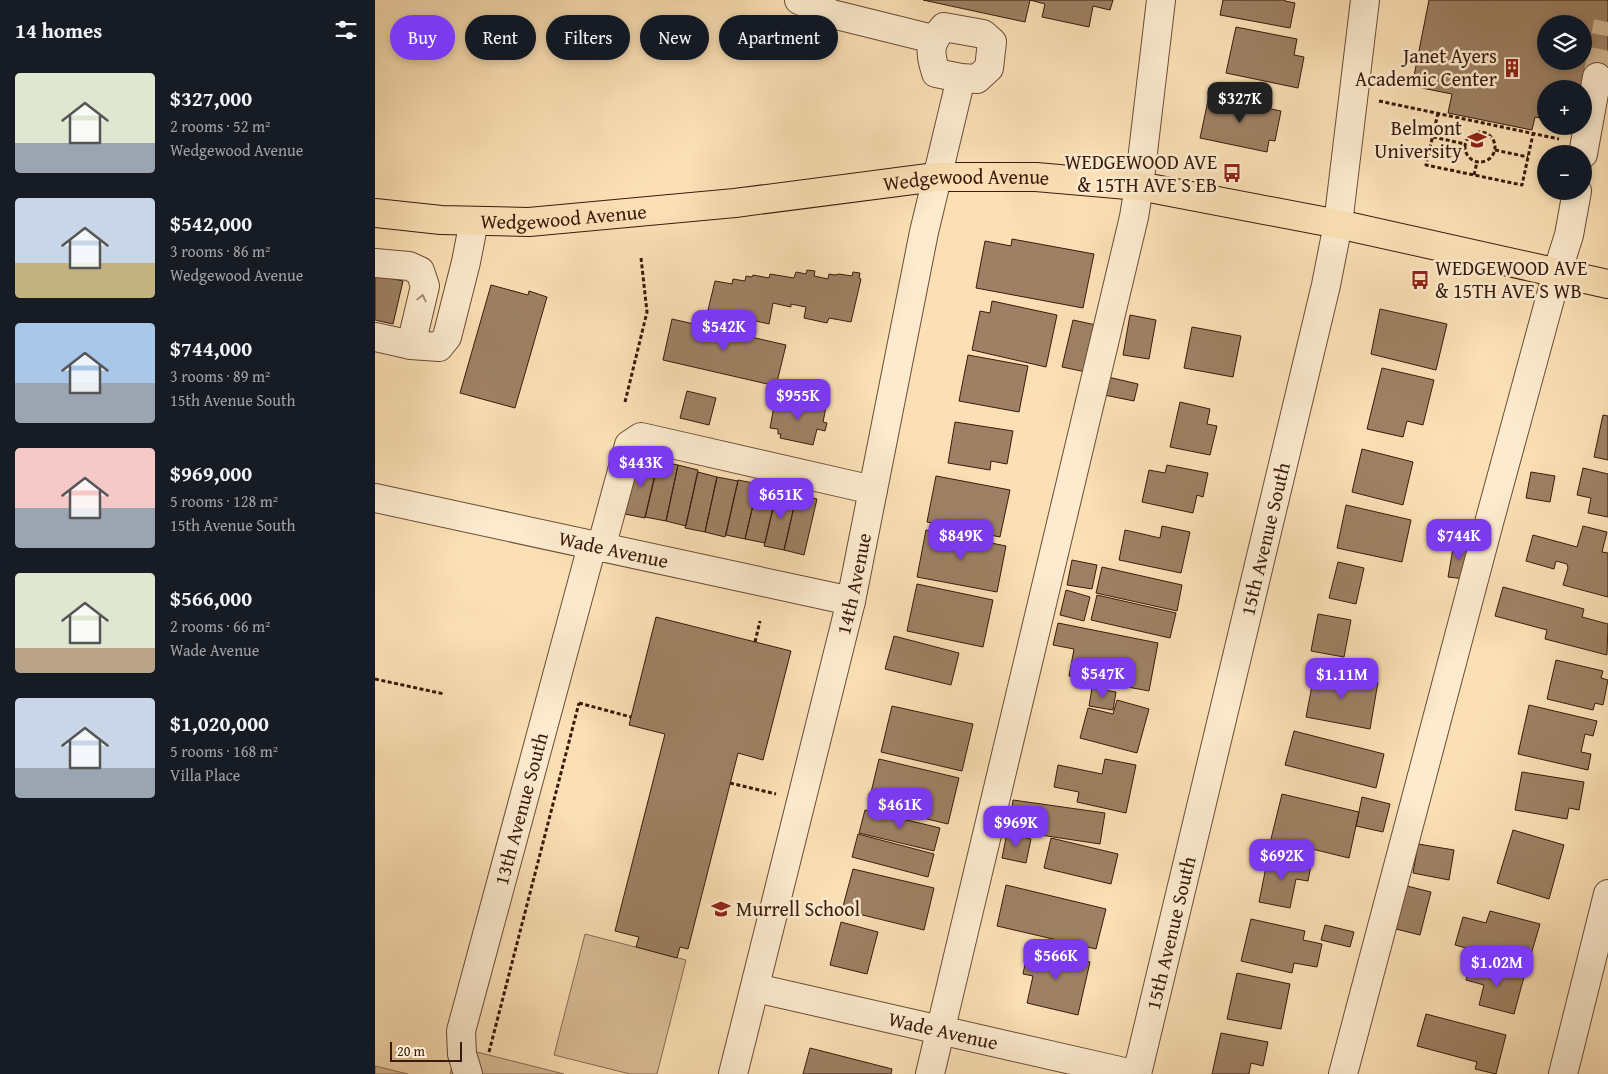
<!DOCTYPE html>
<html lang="en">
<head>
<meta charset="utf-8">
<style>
  body { margin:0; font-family:"Gentium Book Plus",serif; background:#242831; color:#f1f3f6; height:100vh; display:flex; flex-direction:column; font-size:19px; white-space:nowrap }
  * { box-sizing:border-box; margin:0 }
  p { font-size:16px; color:#9ea1a6 }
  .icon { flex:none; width:28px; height:28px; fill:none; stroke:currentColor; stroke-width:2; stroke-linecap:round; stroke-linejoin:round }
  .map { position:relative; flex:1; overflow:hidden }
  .details { display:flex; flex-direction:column; background:#171b24; width:375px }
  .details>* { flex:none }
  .hud { position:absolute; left:15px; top:15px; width:475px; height:45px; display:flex; gap:10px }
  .buttons { position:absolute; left:1162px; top:15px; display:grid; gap:10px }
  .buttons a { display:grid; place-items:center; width:55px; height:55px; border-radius:50%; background:#171b24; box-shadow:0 2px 8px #0003; font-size:25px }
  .scale { position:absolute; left:15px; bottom:12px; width:72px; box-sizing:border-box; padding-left:5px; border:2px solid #3a1a0c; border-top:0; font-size:14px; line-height:18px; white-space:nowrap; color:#3a1a0c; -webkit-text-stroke:4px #fcebcf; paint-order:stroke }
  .price { position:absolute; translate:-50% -42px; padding:0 11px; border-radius:10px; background:#7c3aed; color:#fff; font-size:16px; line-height:32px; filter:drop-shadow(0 1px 2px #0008) }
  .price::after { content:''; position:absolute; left:50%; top:30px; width:15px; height:11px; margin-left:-8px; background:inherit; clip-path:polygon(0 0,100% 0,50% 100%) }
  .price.active { background:#222; color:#fff }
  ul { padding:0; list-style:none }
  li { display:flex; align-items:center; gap:15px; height:125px; padding:0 15px }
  li span { display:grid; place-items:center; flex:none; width:140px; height:100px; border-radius:5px; color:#555 }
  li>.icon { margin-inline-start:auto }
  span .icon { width:60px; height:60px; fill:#fffc; stroke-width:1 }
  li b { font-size:21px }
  h2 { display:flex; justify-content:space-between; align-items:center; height:60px; padding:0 15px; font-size:21px }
  .pill { padding:0 18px; border-radius:22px; background:#171b24; box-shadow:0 2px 8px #0003; font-size:18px; line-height:45px }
  .pill.active { background:#7c3aed; color:#fff }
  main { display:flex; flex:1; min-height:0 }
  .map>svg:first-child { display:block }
  .green { fill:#dabe98; stroke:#8a6c52 }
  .building { fill:#9e8164; stroke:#3a1a0c; fill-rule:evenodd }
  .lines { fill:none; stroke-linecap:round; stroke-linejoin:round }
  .minor-tunnel { stroke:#d4b893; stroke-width:28; stroke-dasharray:28 14; stroke-linecap:butt }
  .minor-casing { stroke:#6a4c36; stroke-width:30 }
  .major-casing { stroke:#3a1a0c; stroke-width:30 }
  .path { stroke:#3a1a0c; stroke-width:3; stroke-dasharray:4 2.5; stroke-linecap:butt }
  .minor { stroke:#fcebcf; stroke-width:28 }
  .major { stroke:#fbe0b5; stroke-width:28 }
  .oneway { stroke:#a58d77 }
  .labels { text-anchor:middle; stroke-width:5; stroke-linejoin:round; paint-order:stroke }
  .poi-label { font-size:20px; fill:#3a1a0c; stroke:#fcebcf; text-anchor:end }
  .street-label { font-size:20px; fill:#3a1a0c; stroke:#fcebcf }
</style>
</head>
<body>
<main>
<section class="details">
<h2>14 homes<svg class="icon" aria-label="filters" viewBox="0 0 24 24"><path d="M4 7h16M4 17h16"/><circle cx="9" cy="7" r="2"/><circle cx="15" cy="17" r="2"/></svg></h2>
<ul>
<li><span style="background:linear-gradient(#dfe7d0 70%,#9aa5b1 0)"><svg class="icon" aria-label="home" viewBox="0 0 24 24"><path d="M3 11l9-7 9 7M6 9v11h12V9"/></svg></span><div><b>$327,000</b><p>2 rooms · 52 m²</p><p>Wedgewood Avenue</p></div></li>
<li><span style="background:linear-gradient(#c9d6e8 65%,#c2b280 0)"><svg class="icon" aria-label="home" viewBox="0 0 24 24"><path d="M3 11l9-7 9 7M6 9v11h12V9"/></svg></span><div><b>$542,000</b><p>3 rooms · 86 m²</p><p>Wedgewood Avenue</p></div></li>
<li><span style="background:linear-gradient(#a9c7e8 60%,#9aa5b1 0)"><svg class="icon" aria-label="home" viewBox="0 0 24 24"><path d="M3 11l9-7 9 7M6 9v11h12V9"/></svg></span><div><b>$744,000</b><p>3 rooms · 89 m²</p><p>15th Avenue South</p></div></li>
<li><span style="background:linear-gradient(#f6c9c9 60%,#9aa5b1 0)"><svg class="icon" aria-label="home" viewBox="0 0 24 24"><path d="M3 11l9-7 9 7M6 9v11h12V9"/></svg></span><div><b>$969,000</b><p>5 rooms · 128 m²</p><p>15th Avenue South</p></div></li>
<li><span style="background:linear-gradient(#dfe7d0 75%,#b9a48a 0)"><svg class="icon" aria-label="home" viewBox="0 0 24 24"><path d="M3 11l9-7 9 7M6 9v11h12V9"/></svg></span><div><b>$566,000</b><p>2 rooms · 66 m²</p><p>Wade Avenue</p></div></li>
<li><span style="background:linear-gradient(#c9d6e8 70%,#9aa5b1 0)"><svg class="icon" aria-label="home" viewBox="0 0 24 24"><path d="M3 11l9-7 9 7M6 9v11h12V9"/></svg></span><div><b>$1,020,000</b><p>5 rooms · 168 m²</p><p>Villa Place</p></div></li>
</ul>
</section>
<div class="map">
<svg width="1233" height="1074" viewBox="0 0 1233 1074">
  <rect width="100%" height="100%" fill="#fbe0b5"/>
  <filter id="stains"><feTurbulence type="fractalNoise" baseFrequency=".004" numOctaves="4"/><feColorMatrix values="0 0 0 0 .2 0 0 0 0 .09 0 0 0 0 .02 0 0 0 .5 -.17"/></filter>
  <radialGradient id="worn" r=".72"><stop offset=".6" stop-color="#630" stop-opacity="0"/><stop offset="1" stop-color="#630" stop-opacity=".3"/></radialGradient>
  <!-- green -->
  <path class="green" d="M210,934L311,960L282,1074H255L179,1055Z
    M82,1047L189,1074H75Z
    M0,1066L33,1074H0Z"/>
  <!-- building -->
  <path class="building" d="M548,0H738L735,10L718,6L714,27L667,17L670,4L655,0L650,22Z
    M848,0H910V1L920,3L915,28L845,15Z
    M1054,0H1233V80L1209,89H1171V119L1160,117L1157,130L1073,113L1077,94L1037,86ZM1171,24H1209V61H1171Z
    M861,27L922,39L919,55L929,57L923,88L851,73Z
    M834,96L906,111L900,141L894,140L892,152L825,138Z
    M637,239L719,254L708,308L601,288L610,241L636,246Z
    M432,270L440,271L439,276L453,279L454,274L460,275L464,274L477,276L478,272L485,273L484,278L486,279L476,322L454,318L452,323L429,318L431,307L416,304V307L398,303L394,324L368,318L369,315L356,312L355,315L333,310L340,281L357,284L358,279L370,281L371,276L377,277L378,275L394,278L395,274L419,278L421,272L431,274Z
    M0,275L28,281L18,324L0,320Z
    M116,285L153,295L154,291L172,297L140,408L85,393Z
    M617,301L682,315L671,367L597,350L605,311L615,313Z
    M1005,309L1072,324L1061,370L996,354Z
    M755,315L781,320L774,359L748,355Z
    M297,319L411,345L401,386L288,360Z
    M698,320L721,325L711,372L687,367Z
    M817,327L866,336L858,377L809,368Z
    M593,355L653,366L644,412L584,401Z
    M1007,368L1059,380L1048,425L1032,421L1028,437L992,429Z
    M733,377L763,384L759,401L729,395Z
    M312,391L341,398L334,425L305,418Z
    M414,399L451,407L448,422L452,423L450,431L442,429L438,445L405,438L406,434H403V429L395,428L400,401L413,404Z
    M805,402L835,409L832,424L842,426L835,455L795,447Z
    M1228,415L1233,416V460L1219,457Z
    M580,422L638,431L632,464L616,461L615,470L573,463Z
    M987,449L1038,462L1028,505L977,492Z
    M262,459L283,464L270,518L250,514Z
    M283,461L303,465L291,521L270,517Z
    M303,465L323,470L311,526L291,521Z
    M792,465L833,473L828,497L822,495L818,513L767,502L774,470L790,473Z
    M1208,468L1233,474V517L1213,513L1216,498L1202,495Z
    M323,472L342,477L330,532L310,528Z
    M1156,472L1180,476L1175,502L1151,498Z
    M561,476L635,490L625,537L552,522Z
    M342,477L363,481L350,537L330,532Z
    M363,480L383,484L370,539L351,535Z
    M383,484L403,488L390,543L370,539Z
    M402,490L422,494L409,550L389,546Z
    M422,494L442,499L429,555L409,550Z
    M971,505L1036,520L1027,562L962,548Z
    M787,526L815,532L806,573L744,560L750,530L785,538Z
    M1208,526L1232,532L1227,552L1233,553V597L1188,585L1193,568L1192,564L1181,561L1179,569L1151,561L1158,535L1202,547Z
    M551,530L631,546L622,592L542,577Z
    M1079,543L1096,546L1090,579L1073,577Z
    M697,560L722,565L717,589L692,585Z
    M963,562L989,568L981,604L954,598Z
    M727,567L807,585L802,611L721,593Z
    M542,584L618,600L608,647L532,631Z
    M1128,587L1209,609L1207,617L1233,624L1232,655L1170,639L1172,630L1120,616Z
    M691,590L715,597L709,621L685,615Z
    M722,595L801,613L795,638L716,620Z
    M943,614L976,620L969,657L936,651Z
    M281,617L416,651L388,760L363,753L313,949L305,947L302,958L261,947L264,937L240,931L290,734L254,725Z
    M683,623L783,643L774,691L694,676L699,649L678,645Z
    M519,636L584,653L576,685L510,669Z
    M1181,660L1228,671L1226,678L1233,680L1228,705L1220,703L1218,710L1172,699Z
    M940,670L1003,682L995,729L931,717Z
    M717,688L741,692L738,710L714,706Z
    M742,700L774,709L762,753L705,738L713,708L738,714Z
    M1154,705L1222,721L1218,736L1210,734L1206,752L1216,754L1213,770L1143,754Z
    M517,706L598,724L587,771L506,752Z
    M919,731L1009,754L1001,788L910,765Z
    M504,759L584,778L573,824L493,805Z
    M730,759L761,765L751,813L702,802L704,792L679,787L683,765L727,774Z
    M1147,772L1209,782L1204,810L1194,808L1192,819L1140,810Z
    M907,794L984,812L974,858L896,839Z
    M987,797L1015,804L1008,832L981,826Z
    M638,800L730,813L725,844L659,834L660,826L635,822Z
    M490,810L565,828L559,851L484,833Z
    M1138,830L1189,845L1174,899L1122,883Z
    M632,833L656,839L651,863L627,858Z
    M483,834L559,854L553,877L477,857Z
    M676,838L743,854L736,884L669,868Z
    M1043,844L1079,850L1074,880L1038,873Z
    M893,857L936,865L933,881L921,879L915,908L884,902Z
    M478,869L559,888L549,930L467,910Z
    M631,885L731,909L721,949L622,926Z
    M1028,885L1056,892L1045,935L1017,928Z
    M1115,911L1165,924L1153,965L1080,945L1088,917L1111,923Z
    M876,919L930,931L928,940L947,944L942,967L919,963L917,973L866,961Z
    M466,922L503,932L492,974L455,965Z
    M950,925L979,932L975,947L946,940Z
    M653,949L715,962L703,1015L652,1003L658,976L648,974Z
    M1096,963L1149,977L1139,1014L1104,1005L1109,985L1091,980Z
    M862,973L915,984L906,1029L852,1019Z
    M1051,1014L1131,1035L1121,1074L1100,1069L1102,1062L1042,1046Z
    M846,1033L893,1042L888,1066L876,1063L874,1074H837Z
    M435,1048L517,1069L516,1074H428Z"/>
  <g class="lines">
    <!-- minor-tunnel -->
    <path class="minor-tunnel" d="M1222,77L1233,22"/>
    <!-- minor casing -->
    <g class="minor-casing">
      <g id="minor">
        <path d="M424,0L457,14L558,39"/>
        <path d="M569,27L608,34L617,42L614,68L602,79L586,78L561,73C554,52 554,43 569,27Z"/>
        <path d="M1208,154L1222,77"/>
        <path d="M0,263L34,266L45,271L50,286L36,345"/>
        <path d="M0,337L36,345L64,347L72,337L91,262L99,221"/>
        <path id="s1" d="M0,498L476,601"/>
        <path d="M226,548L254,445L266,437L498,490"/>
        <path id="s2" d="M381,988L758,1074"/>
        <path id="s3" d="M93,1074L87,1054L86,1031L217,546"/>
        <path id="s4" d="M358,1074L476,601L549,232L586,78"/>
        <path d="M555,1074L759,217L764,186L786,0"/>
        <path id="s5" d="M762,1074L951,285L963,224L990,0"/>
        <path d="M968,1074L1115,519L1182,273L1194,235L1202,191"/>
        <path d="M1188,1074L1233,894"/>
      </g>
    </g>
    <!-- major casing -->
    <g class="major-casing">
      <g id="major">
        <path id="s6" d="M0,213L66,220L154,222L360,203L561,177H661L764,186L963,224L1233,284"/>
      </g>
    </g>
    <!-- path -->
    <path class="path" d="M1004,101L1184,139
      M1063,113L1051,165L1147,185L1158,134
      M1090 147a15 15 0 1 1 30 0a15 15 0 1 1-30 0Z
      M1058,137L1090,144
      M1120,150L1153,157
      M1099,175L1102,162
      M250,402L272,312L266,258
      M380,642L385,621
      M0,679L69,694
      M204,703L256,717
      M355,783L401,794
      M114,1052L204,703"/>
    <!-- minor -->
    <use href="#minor" class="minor"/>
    <!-- major -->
    <use href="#major" class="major"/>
  </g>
  <!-- one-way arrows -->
  <defs><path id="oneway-chevron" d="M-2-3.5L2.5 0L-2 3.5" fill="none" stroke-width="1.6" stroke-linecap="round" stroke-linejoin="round" transform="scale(1.25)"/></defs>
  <use class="oneway" href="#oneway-chevron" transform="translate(47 298) rotate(-77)"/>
  <!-- icons -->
  <defs>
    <g id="building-bare" transform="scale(1.5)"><path d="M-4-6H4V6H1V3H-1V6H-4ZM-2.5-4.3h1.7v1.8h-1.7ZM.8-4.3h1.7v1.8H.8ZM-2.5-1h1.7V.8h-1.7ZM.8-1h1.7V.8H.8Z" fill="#8f2418" stroke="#fcebcf" stroke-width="2.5" paint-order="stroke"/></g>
    <g id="university-bare" transform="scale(1.5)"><path d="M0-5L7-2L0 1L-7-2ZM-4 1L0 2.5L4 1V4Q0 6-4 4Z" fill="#8f2418" stroke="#fcebcf" stroke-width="2.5" paint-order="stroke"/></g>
    <g id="bus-bare" transform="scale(1.5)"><path d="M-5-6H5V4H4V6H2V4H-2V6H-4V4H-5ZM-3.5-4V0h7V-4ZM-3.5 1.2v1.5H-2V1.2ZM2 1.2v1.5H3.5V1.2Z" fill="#8f2418" stroke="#fcebcf" stroke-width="2.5" paint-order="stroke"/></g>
    <g id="school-bare" transform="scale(1.5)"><path d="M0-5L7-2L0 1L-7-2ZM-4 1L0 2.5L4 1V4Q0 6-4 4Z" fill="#8f2418" stroke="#fcebcf" stroke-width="2.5" paint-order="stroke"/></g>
  </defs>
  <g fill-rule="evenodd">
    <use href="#building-bare" x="1137" y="68"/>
    <use href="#university-bare" x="1102" y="140"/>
    <use href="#bus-bare" x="857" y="173"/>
    <use href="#bus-bare" x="1045" y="280"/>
    <use href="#school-bare" x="346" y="909"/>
  </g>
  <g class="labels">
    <!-- poi labels -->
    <g class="poi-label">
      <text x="1122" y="63">Janet Ayers<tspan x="1122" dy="23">Academic Center</tspan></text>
      <text x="1087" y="135">Belmont<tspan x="1087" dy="23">University</tspan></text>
      <text x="842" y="169">WEDGEWOOD AVE<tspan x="842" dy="23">&amp; 15TH AVE S EB</tspan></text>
      <text x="1060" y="275" text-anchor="start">WEDGEWOOD AVE<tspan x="1060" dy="23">&amp; 15TH AVE S WB</tspan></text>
      <text x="361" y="916" text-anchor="start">Murrell School</text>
    </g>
    <!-- street labels -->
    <g class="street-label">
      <text dy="7" stroke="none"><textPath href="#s6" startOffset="594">Wedgewood Avenue</textPath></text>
      <text dy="7" stroke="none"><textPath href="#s6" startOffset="189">Wedgewood Avenue</textPath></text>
      <text dy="7" stroke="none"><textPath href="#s5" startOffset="550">15th Avenue South</textPath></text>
      <text dy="7" stroke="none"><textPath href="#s1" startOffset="244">Wade Avenue</textPath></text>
      <text dy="7" stroke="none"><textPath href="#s4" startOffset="505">14th Avenue</textPath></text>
      <text dy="7" stroke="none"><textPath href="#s3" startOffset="274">13th Avenue South</textPath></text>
      <text dy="7" stroke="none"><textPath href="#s5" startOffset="145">15th Avenue South</textPath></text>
      <text dy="7" stroke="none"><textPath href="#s2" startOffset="192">Wade Avenue</textPath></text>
    </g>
  </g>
  <rect width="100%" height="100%" filter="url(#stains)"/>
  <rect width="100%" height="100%" fill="url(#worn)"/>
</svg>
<div class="buttons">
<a><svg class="icon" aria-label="layers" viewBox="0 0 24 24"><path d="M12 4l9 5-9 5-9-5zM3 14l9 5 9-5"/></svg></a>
<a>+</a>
<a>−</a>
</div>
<div class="scale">20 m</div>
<b class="price active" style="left:865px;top:124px">$327K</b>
<b class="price" style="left:349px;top:352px">$542K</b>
<b class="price" style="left:423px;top:421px">$955K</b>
<b class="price" style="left:266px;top:488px">$443K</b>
<b class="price" style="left:406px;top:520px">$651K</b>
<b class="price" style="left:586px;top:561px">$849K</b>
<b class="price" style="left:1084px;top:561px">$744K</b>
<b class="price" style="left:728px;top:699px">$547K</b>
<b class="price" style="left:967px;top:700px">$1.11M</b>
<b class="price" style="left:525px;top:830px">$461K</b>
<b class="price" style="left:641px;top:848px">$969K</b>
<b class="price" style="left:907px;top:881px">$692K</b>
<b class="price" style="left:681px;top:981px">$566K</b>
<b class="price" style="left:1122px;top:988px">$1.02M</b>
<div class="hud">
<a class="pill active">Buy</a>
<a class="pill">Rent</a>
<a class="pill">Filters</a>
<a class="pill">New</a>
<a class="pill">Apartment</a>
</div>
</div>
</main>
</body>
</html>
